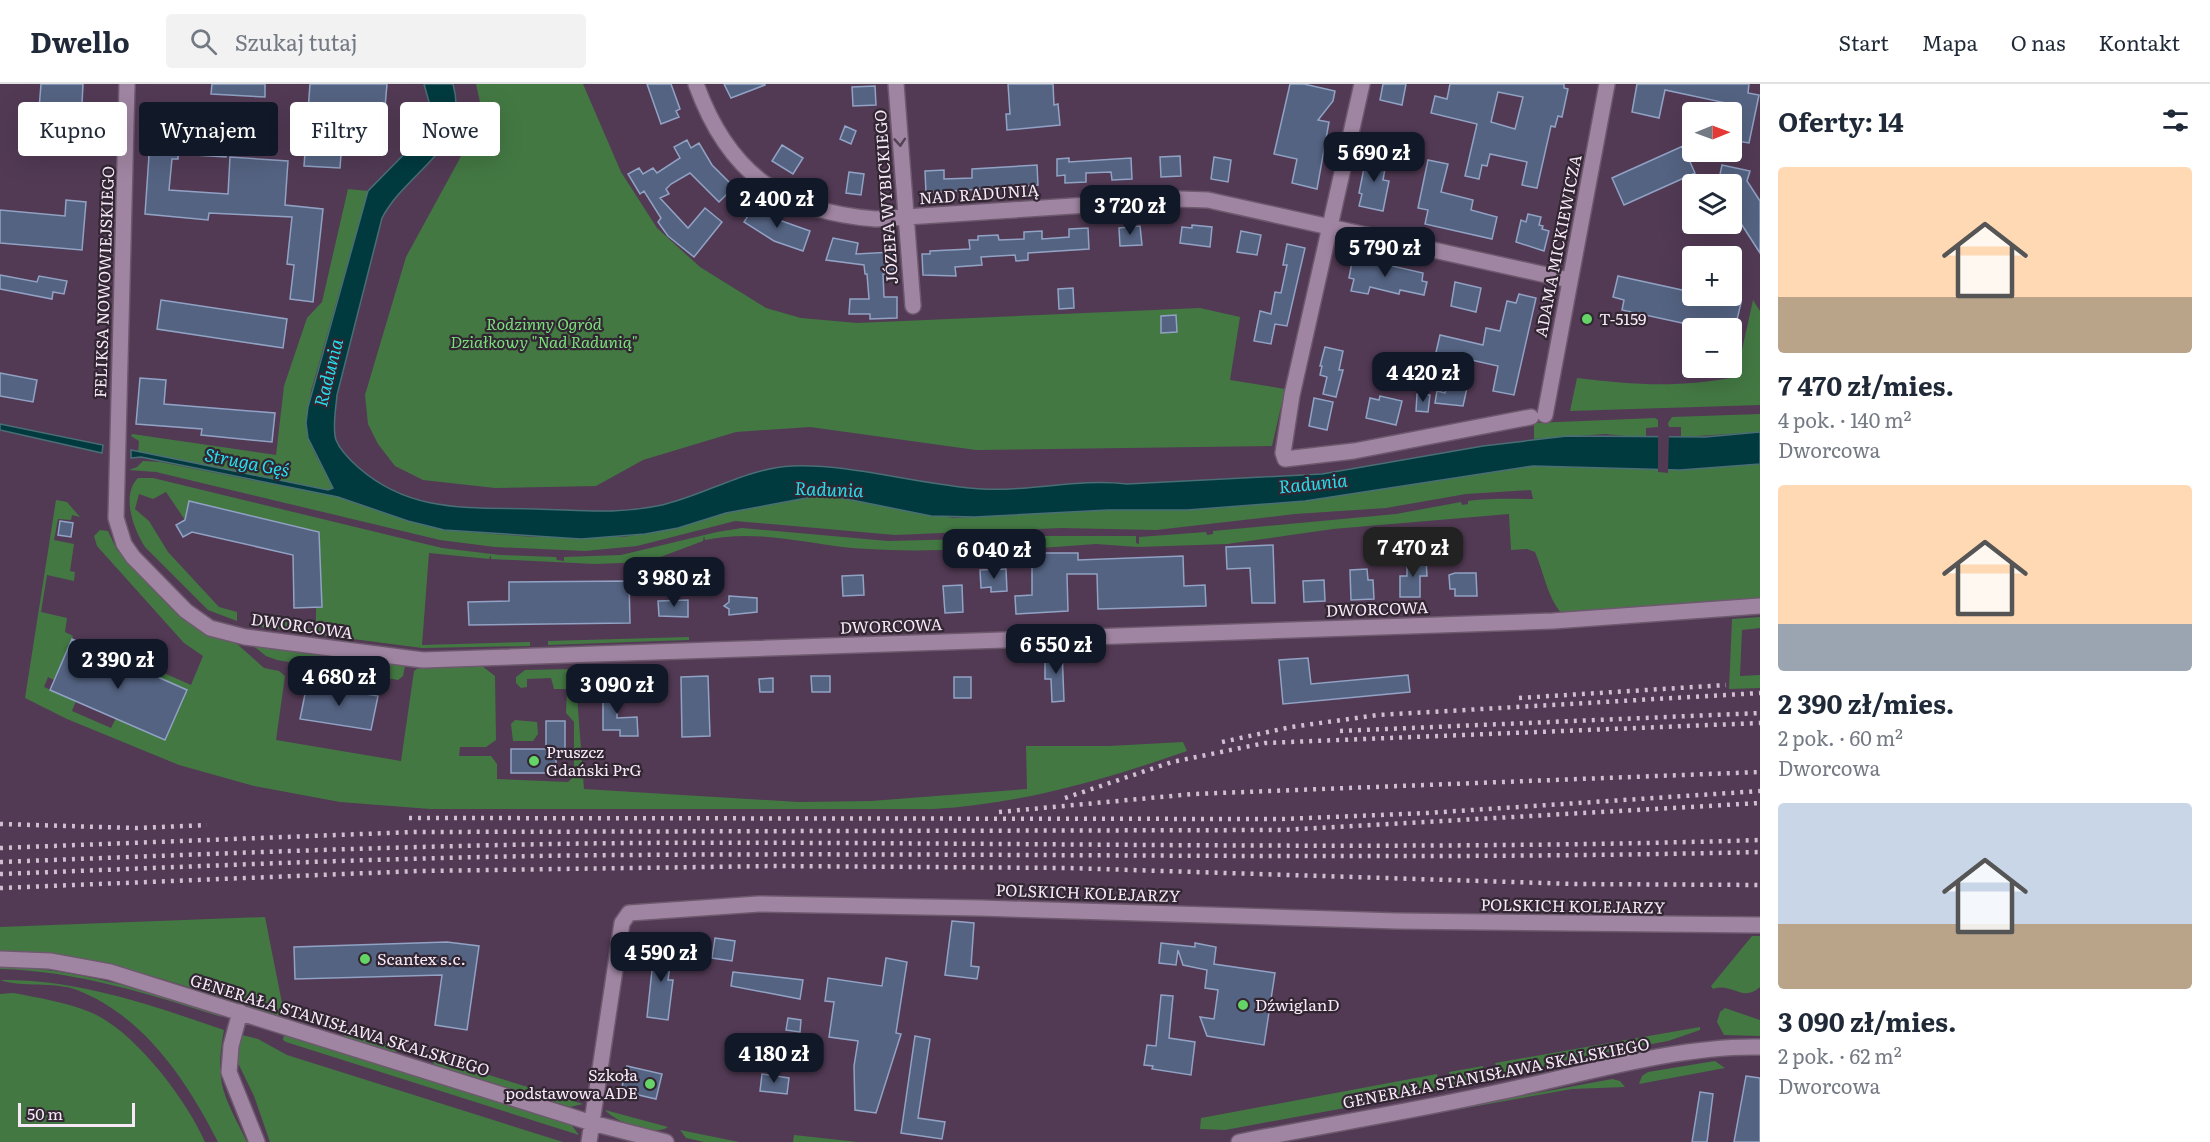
<!DOCTYPE html>
<html lang="pl">
<head>
<meta charset="utf-8">
<style>
  body { margin:0; font-family:Literata,serif; background:#f2f2f3; color:#1f2937; height:100vh; display:flex; flex-direction:column; font-size:22px; white-space:nowrap }
  * { box-sizing:border-box; margin:0 }
  p { font-size:20px; color:#747a83 }
  .icon { flex:none; width:33px; height:33px; fill:none; stroke:currentColor; stroke-width:2; stroke-linecap:round; stroke-linejoin:round }
  .map { position:relative; flex:1; overflow:hidden }
  .drawer { display:flex; flex-direction:column; background:#fff; width:450px }
  .drawer>* { flex:none }
  .banner { position:absolute; left:18px; top:18px; width:570px; height:54px; display:flex; gap:12px }
  .needle { width:39px; rotate:89deg }
  .buttons { position:absolute; left:1682px; top:18px; display:grid; gap:12px }
  .buttons a { display:grid; place-items:center; width:60px; height:60px; border-radius:6px; background:#fff; box-shadow:0 6px 24px #0002; font-size:30px }
  .scale { position:absolute; left:18px; bottom:15px; width:117px; box-sizing:border-box; padding-left:6px; border:3px solid #f7e9f8; border-top:0; font-size:16px; line-height:21px; white-space:nowrap; color:#f7e9f8; -webkit-text-stroke:4px #312632; paint-order:stroke }
  .price { position:absolute; translate:-50% -51px; padding:0 14px; border-radius:12px; background:#111827; color:#fff; font-size:20px; line-height:39px; filter:drop-shadow(0 2px 3px #0008) }
  .price::after { content:''; position:absolute; left:50%; top:36px; width:18px; height:14px; margin-left:-9px; background:inherit; clip-path:polygon(0 0,100% 0,50% 100%) }
  .price.current { background:#222; color:#fff }
  ul { padding:0; list-style:none }
  li { display:grid; align-content:center; gap:12px; height:318px; padding:0 18px }
  li span { display:grid; place-items:center; height:186px; border-radius:6px; color:#555 }
  li>.icon { margin-inline-start:auto }
  span .icon { width:108px; height:108px; fill:#fffc; stroke-width:1 }
  li b { font-size:26px }
  h2 { display:flex; justify-content:space-between; align-items:center; height:72px; padding:0 18px; font-size:26px }
  .chip { padding:0 21px; border-radius:6px; background:#fff; box-shadow:0 6px 24px #0002; font-size:21px; line-height:54px }
  .chip.current { background:#111827; color:#fff }
  header { display:flex; align-items:center; gap:36px; box-sizing:border-box; height:84px; padding:0 30px; background:#fff; border-bottom:2px solid #e0e1e3 }
  header strong { font-size:28px }
  nav { display:flex; gap:33px; margin-inline-start:auto; font-size:21px }
  .search { width:420px; height:54px; background:#f2f2f3; display:flex; align-items:center; gap:15px; box-sizing:border-box; padding:0 21px; border-radius:6px; color:#747a83; font-size:22px }
  main { display:flex; flex:1; min-height:0 }
  .map>svg:first-child { display:block }
  .green { fill:#437843 }
  .water { fill:#003a3f; stroke:#4a6e76; stroke-width:1.5 }
  .pier { fill:#523a54 }
  .building { fill:#546382; stroke:#91a2c4; stroke-width:1.5; fill-rule:evenodd }
  .lines { fill:none; stroke-linecap:round; stroke-linejoin:round }
  .minor-casing { stroke:#6d596e; stroke-width:18 }
  .minor { stroke:#a085a2; stroke-width:15 }
  .rail { stroke:#d0bfd1; stroke-width:4.5; stroke-dasharray:3 6; stroke-linecap:butt }
  .oneway { stroke:#524254 }
  .poi-dot { fill:#65d467; stroke:#312632; stroke-width:2 }
  .labels { text-anchor:middle; stroke-width:4.5; stroke-linejoin:round; paint-order:stroke }
  .street-label { font-size:16px; fill:#f7e9f8; stroke:#312632 }
  .poi-label { font-size:16px; fill:#f7e9f8; stroke:#312632; text-anchor:start }
  .park-label { font-size:16px; font-style:italic; fill:#7ae07b; stroke:#312632 }
  .water-label { font-size:18px; font-style:italic; fill:#27ddec; stroke:#312632 }
</style>
</head>
<body>
<header>
<strong>Dwello</strong>
<div class="search"><svg class="icon" aria-label="search" viewBox="0 0 24 24"><circle cx="10" cy="10" r="6"/><path d="M15 15l6 6"/></svg>Szukaj tutaj</div>
<nav><a>Start</a><a>Mapa</a><a>O nas</a><a>Kontakt</a></nav>
</header>
<main>
<div class="map">
<svg width="1760" height="1058" viewBox="0 0 1760 1058">
  <rect width="100%" height="100%" fill="#523a54"/>
  <!-- green -->
  <path class="green" d="M476,0H583L621,88L657,144L700,183L766,224L801,234L857,239L1200,224L1240,233L1230,296L1285,305L1272,362L976,366L810,343L736,348L643,376L596,402L495,404L423,396L395,382L378,360L368,340L365,311L406,173L483,32Z
    M348,105L368,107L311,307L306,339L314,368L333,404L329,406L138,369L139,357L131,352L132,350L276,371L284,302L307,234L322,218Z
    M1753,216L1760,227V321L1570,327L1577,294C1633,301 1680,304 1736,293Z
    M1760,330V348L1681,353V343H1669L1668,339L1672,333Z
    M1655,334L1658,336V343L1646,344V354L1605,350L1534,355V339Z
    M143,377L160,378L338,413L408,437L444,446L532,453H624L678,444L726,429L817,412L837,413L953,434L975,433L1108,426H1187L1305,417L1533,382L1680,386L1760,380V515L1561,529C1547,512 1544,489 1535,468L1527,465L1511,466L1509,430L1333,445L1227,460L1138,463L1096,460L1041,464V452H1136V459L1139,460V453L1206,448L1207,451L1213,450V447L1396,430L1461,418L1462,421L1468,420V417C1491,414 1513,415 1533,415L1531,406L1466,410L1386,424L1295,430L1156,446L1061,444L895,451L735,437L637,462L585,467L495,463L440,456L156,388L129,386L137,383Z
    M138,394H153L442,464L500,471L556,473L557,476L564,477V473L621,471L717,448L742,444L888,457L967,455V465C929,467 890,467 852,464C803,459 755,445 705,456L704,452L703,457L647,478L595,480L491,475V471L489,475L429,469L422,561L530,558V562L422,564L261,543L258,538L262,533L304,538L305,544L316,545V523L322,522L319,448L189,417L185,436L166,408L153,415L139,410L135,425L149,437L168,468L219,523L237,528V537L208,526L145,463C133,444 121,411 138,394Z
    M56,416L67,418L80,433L72,431L71,436L58,435L54,456L74,460L70,487L75,488L74,497L47,491L41,528L67,534L65,548L73,552L54,596L48,593L44,603L76,617L72,627L111,644L116,634L165,656L187,606L134,582L139,578L191,601L203,572L184,559L97,462L94,452L100,446L108,447L117,466L179,532L207,550L236,559L264,584L279,587L285,592L276,656L401,677L414,587L420,583L482,582L495,592L496,656L486,663H460L459,672H491L497,680V695L568,698L574,692V638L566,629L567,605H554L551,594L527,595V603L521,604L516,599V593L525,586L575,585L584,705L799,718L871,717L1027,705L1026,662H1109L1183,658L1187,667C1104,696 1021,720 933,725H430L340,718L254,702L179,681L67,635L25,614Z
    M1038,452L1039,464L1012,466V462H1015L1014,453Z
    M1011,453L1012,460L969,463V455Z
    M1760,533V544L1742,546L1740,592L1760,591V604L1729,605L1732,535Z
    M689,553V556L548,561V557Z
    M252,561L405,582L403,592L398,596L277,576L266,572Z
    M515,636L537,638L538,650L533,657H513L511,640Z
    M265,833L282,919L279,932C187,903 97,868 0,867V843Z
    M1752,852H1760V903C1742,919 1732,898 1713,905L1711,902Z
    M0,882C76,885 144,906 216,928L222,933C148,910 78,887 0,885Z
    M0,896C78,895 151,921 224,946C214,1000 224,1011 247,1058H218C187,997 144,932 77,906C53,897 22,904 0,896Z
    M13,909C40,914 65,918 90,928C134,946 186,1015 205,1058H0V910Z
    M1725,924L1760,936V952L1724,951L1717,938L1720,928Z
    M336,943L405,965L395,968L345,953Z
    M1700,943V946L1668,957L1570,975L1501,994L1495,979Z
    M284,950L570,1039L579,1051L286,958L283,956Z
    M242,951L258,955L287,971L563,1058H270L254,1012L238,979L237,970Z
    M427,972L583,1020L570,1023L435,981Z
    M1715,977L1725,984L1639,1000L1642,992L1648,988Z
    M1483,982L1484,997L1454,1003L1449,988Z
    M1437,990L1439,1002L1437,1007L1225,1046L1200,1045L1201,1034Z
    M1612,995L1620,997L1625,1003L1572,1005L1277,1058Z
    M605,1026L668,1043C655,1053 615,1038 605,1026Z
    M680,1046L739,1058H704L686,1054Z
    M794,1051L858,1058H793Z"/>
  <!-- water -->
  <path class="water" d="M424,0H453C471,65 407,86 382,134L337,311C336,324 332,344 336,356C340,366 351,377 359,384C412,430 470,423 536,425C582,426 615,431 662,421C705,411 747,384 792,382C856,380 918,401 982,405C1030,408 1078,394 1127,400L1322,390L1483,362L1567,352L1705,353L1760,348V380L1680,386L1533,382L1305,417L1187,426H1108L975,433L931,432L837,413L817,412L726,429L678,444L645,450L581,455L444,446L408,437L338,413L141,373L131,374V366L328,406L333,404L308,354L306,339L308,323L368,107L418,56L430,36L431,25Z
    M0,340L103,361L102,369L0,346Z"/>
  <!-- pier -->
  <path class="pier" d="M1669,350L1668,389L1658,388V351Z"/>
  <!-- building -->
  <path class="building" d="M41,0H83L81,39H95L94,63L65,62L67,27L39,25Z
    M212,0H265V13L211,10Z
    M310,0H387L384,35L344,32L340,84L304,82Z
    M647,0H671L680,25L676,27L679,33L661,40Z
    M724,0H765V1L731,14Z
    M1008,0H1053L1054,21L1058,20L1060,41L1007,46L1006,30H1010Z
    M1290,0H1304L1335,7L1333,17L1318,36L1329,38L1317,105L1292,99L1297,75L1274,70Z
    M1383,0H1406L1402,21L1380,16Z
    M1450,0H1564V4L1568,5L1562,33L1558,32L1555,43L1551,42L1537,104L1522,101L1527,78L1490,70L1487,82L1482,81L1479,95L1465,92L1477,40L1431,29L1435,12L1447,15ZM1498,8L1523,13L1515,45L1491,38Z
    M1637,0H1749L1748,9L1759,11L1749,59L1731,56V20L1665,6L1659,34L1632,28Z
    M875,2L876,21L853,22L852,3Z
    M157,40L228,46L226,73L178,70V75H172L169,106L228,110L230,73L288,77L285,121L323,125L313,218L290,215L294,181L287,180L292,133L209,129L208,136L145,130L151,42Z
    M845,42L856,47L851,60L840,55Z
    M687,56L691,64L699,59L712,81L734,103L719,118L690,89L671,100L666,105L669,110L660,114L688,144L705,124L722,138L694,173L668,152L658,138L661,134L644,107L640,110L628,90L639,84L643,90L653,84L657,89L680,74L674,63Z
    M782,61L803,74L793,90L772,77Z
    M1683,62L1695,89L1624,121L1612,94Z
    M1371,68L1384,71L1383,78L1386,79L1383,96L1389,97L1383,127L1359,122L1362,110L1359,109L1366,74L1369,75Z
    M1180,72L1181,92L1161,93L1160,73Z
    M1214,73L1231,76L1228,98L1211,95Z
    M1069,74V78L1131,74L1132,95L1112,96L1111,88L1086,89V98L1065,99V91L1057,92V75Z
    M1428,76L1448,80L1441,108L1473,116L1471,126L1497,133L1492,155L1425,140L1428,126L1418,124Z
    M1037,81L1038,101L926,109L925,87L944,86V95L972,94V85Z
    M1722,81L1750,87L1747,97L1760,117V169L1731,124V100H1718Z
    M849,88L864,90L861,111L846,109Z
    M66,116L86,118L82,166L0,159V126L65,132Z
    M755,121L779,136L810,147L803,167L774,157L744,138Z
    M1528,130L1541,133L1539,141L1543,142L1542,145L1549,147L1544,167L1516,158L1521,136L1526,138Z
    M1192,141L1212,143L1210,163L1180,159L1182,143L1192,144Z
    M1140,142L1142,161L1120,162L1119,144Z
    M1088,144L1089,165L1028,169V176L1016,177L1015,171L981,173L982,181L955,183L956,192L923,191L922,170H930V167L970,165L969,156H978V152L998,151L999,156L1024,155V148L1042,147V155L1069,153V145Z
    M1241,147L1261,151L1257,171L1237,168Z
    M833,154L858,159L856,170L893,168L894,189L883,190L884,213H897V234L870,235V230H849L850,215H869L867,190H865L864,181L826,176Z
    M1287,160L1305,164L1287,242L1275,240L1271,260L1254,257L1260,227L1271,230L1275,208L1281,209L1287,181H1283Z
    M1353,173L1423,189L1422,197L1427,198L1424,211L1400,206L1399,210L1370,203L1368,210L1351,207L1354,195L1349,194Z
    M0,191L37,198L39,192L67,197L64,210L53,208L52,215L0,205Z
    M1618,192L1691,208L1692,212L1741,219L1736,240L1724,238L1723,244H1705L1622,226L1624,216L1613,213Z
    M1455,198L1481,204L1476,228L1451,222Z
    M1073,204L1074,224L1059,225L1058,205Z
    M1519,210L1536,214L1514,311L1493,307L1498,282L1458,273L1456,282L1434,277L1440,251L1483,261L1486,244L1500,247L1507,217L1516,219Z
    M161,216L287,235L283,264L157,245Z
    M1176,231L1177,248L1161,249V232Z
    M1325,263L1343,267L1339,286H1343L1336,313L1323,310L1327,293L1320,291L1322,282H1320Z
    M0,289L37,296L33,318L0,312Z
    M140,294L166,296L164,320L275,329L272,358L201,351L202,345L136,340Z
    M1447,300L1467,304L1463,322L1435,319L1437,307L1445,309Z
    M1417,310L1430,311L1428,328L1416,327Z
    M1380,312L1402,317L1396,341L1366,334L1370,314L1379,316Z
    M1314,314L1333,318L1327,346L1309,342Z
    M189,417L319,448L322,523L294,524L293,471L192,448L183,453L176,441L185,436Z
    M60,437L73,439L71,453L58,451Z
    M1273,461L1275,519H1252L1250,484L1227,485L1226,463Z
    M1032,469H1078V476L1183,472L1184,502L1205,501L1206,522L1098,525L1097,490H1067L1068,527L1016,530L1015,512L1032,511Z
    M1407,475H1426L1427,492H1420V513H1400V492H1407Z
    M1006,485L1007,507L991,508V503L981,504L980,486Z
    M1367,485L1368,496H1373L1374,515L1351,516L1350,486Z
    M1455,489H1476L1477,512H1455V505H1450L1449,491Z
    M863,491L864,511L843,512L842,492Z
    M1324,496L1325,517L1304,518L1303,497Z
    M629,497L630,539L469,541L468,518L509,517V498Z
    M962,501L963,528L945,529L943,502Z
    M729,512L757,514V528L729,531V525L724,522L729,518Z
    M688,516V533L659,532L658,517Z
    M72,555L187,606L165,656L50,606Z
    M1051,566H1062L1064,617L1052,618L1051,595H1045V577H1051Z
    M1308,574L1311,600L1408,591L1410,608L1283,620L1279,576Z
    M708,592L710,652L682,653L681,593Z
    M811,592H830V608H812Z
    M954,593H971V614H954Z
    M773,594V608H760L759,595Z
    M307,600L378,612L371,646L300,635Z
    M603,603H617V634L637,633L638,652H620V646H603Z
    M546,637H565V667H556V689H511V665H546Z
    M952,837L974,839L971,882L979,883L977,895L945,891Z
    M715,854L735,857L732,877L712,874Z
    M447,858L479,862L467,946L435,941L442,891L295,895L294,863Z
    M655,858L673,861L668,896H673L668,936L647,933Z
    M1161,859L1195,863V859L1216,863L1214,880L1275,889L1264,961L1207,952L1200,933L1214,935L1218,906L1205,904L1207,886L1183,881L1178,866L1176,881L1159,879Z
    M886,874L907,878L896,949L901,950L876,1029L855,1026L854,982L858,957L829,953L834,918L825,917L828,894L882,902Z
    M733,888L803,896L800,915L731,902Z
    M1161,911L1173,912L1169,954L1195,958L1191,991L1152,985L1153,982L1144,981L1147,961L1156,962Z
    M788,934L801,936L800,948L786,946Z
    M915,952L930,955L918,1034L945,1038L942,1055L901,1049Z
    M627,982L662,990L656,1015L621,1007Z
    M762,990L789,994L787,1010L760,1007Z
    M1746,992L1760,994V1058H1734Z
    M1700,1008L1713,1010L1707,1058H1692Z"/>
  <g class="lines">
    <!-- minor casing -->
    <g class="minor-casing">
      <path id="minor" d="M127,0L116,434L124,460L133,473L186,527L210,544L245,553L423,576L1553,537L1760,522
        M696,0C728,89 782,128 876,135L1179,115L1208,116L1569,196
        M896,0L913,222
        M1362,0L1292,311L1283,369L1285,375L1354,367L1531,333
        M1545,331L1607,0
        M0,875L50,877L110,888L592,1039L666,1058
        M240,928L231,962L229,988L257,1058
        M589,1058L622,839L629,829L759,820L980,824L1397,837L1760,841
        M1239,1058C1326,1041 1413,1027 1499,1008C1579,991 1679,961 1760,963"/>
    </g>
    <!-- minor -->
    <use href="#minor" class="minor"/>
    <!-- rail -->
    <path class="rail" d="M1519,614L1726,601
      M1340,647L1760,629
      M1222,658L1291,643L1378,631L1760,609
      M1065,714L1172,678L1265,659L1760,639
      M999,728L1193,710L1760,688
      M409,734L1282,735L1427,729L1760,707
      M0,740L136,744L207,741
      M0,764L414,748L1283,746L1760,719
      M0,778C209,770 418,761 628,759C1005,757 1383,768 1760,756
      M0,790C209,782 418,772 628,771C1005,768 1383,777 1760,768
      M0,804L418,787L774,782L1068,784L1576,800L1760,801"/>
  </g>
  <!-- one-way arrows -->
  <defs><path id="oneway-chevron" d="M-2-3.5L2.5 0L-2 3.5" fill="none" stroke-width="1.6" stroke-linecap="round" stroke-linejoin="round" transform="scale(1.5)"/></defs>
  <use class="oneway" href="#oneway-chevron" transform="translate(900 58) rotate(86)"/>
  <!-- markers -->
  <g class="poi-dot">
    <circle cx="1587" cy="235" r="6"/>
    <circle cx="534" cy="677" r="6"/>
    <circle cx="365" cy="875" r="6"/>
    <circle cx="1243" cy="921" r="6"/>
    <circle cx="650" cy="1000" r="6"/>
  </g>
  <g class="labels">
    <!-- street labels -->
    <g class="street-label">
      <text transform="translate(979 110) rotate(-4)" y="6">NAD RADUNIĄ</text>
      <text transform="translate(886 113) rotate(-94)" y="6">JÓZEFA WYBICKIEGO</text>
      <text transform="translate(1558 162) rotate(-79)" y="6">ADAMA MICKIEWICZA</text>
      <text transform="translate(104 198) rotate(-88)" y="6">FELIKSA NOWOWIEJSKIEGO</text>
      <text transform="translate(1377 525) rotate(-2)" y="6">DWORCOWA</text>
      <text transform="translate(302 542) rotate(8)" y="6">DWORCOWA</text>
      <text transform="translate(891 542) rotate(-2)" y="6">DWORCOWA</text>
      <text transform="translate(1088 809) rotate(2)" y="6">POLSKICH KOLEJARZY</text>
      <text transform="translate(1573 822) rotate(1)" y="6">POLSKICH KOLEJARZY</text>
      <text transform="translate(340 941) rotate(17)" y="6">GENERAŁA STANISŁAWA SKALSKIEGO</text>
      <text transform="translate(1496 989) rotate(-11)" y="6">GENERAŁA STANISŁAWA SKALSKIEGO</text>
    </g>
    <!-- poi labels -->
    <g class="poi-label">
      <text x="1599" y="241">T-5159</text>
      <text x="546" y="674">Pruszcz<tspan x="546" dy="18">Gdański PrG</tspan></text>
      <text x="377" y="881">Scantex s.c.</text>
      <text x="1255" y="927">DźwiglanD</text>
      <text x="638" y="997" text-anchor="end">Szkoła<tspan x="638" dy="18">podstawowa ADE</tspan></text>
    </g>
    <!-- park labels -->
    <g class="park-label">
      <text x="544" y="246">Rodzinny Ogród<tspan x="544" dy="18">Działkowy "Nad Radunią"</tspan></text>
    </g>
    <!-- water labels -->
    <g class="water-label">
      <text transform="translate(329 289) rotate(-76)" y="6">Radunia</text>
      <text transform="translate(247 379) rotate(11)" y="6">Struga Gęś</text>
      <text transform="translate(1313 400) rotate(-6)" y="6">Radunia</text>
      <text transform="translate(829 406) rotate(2)" y="6">Radunia</text>
    </g>
  </g>
</svg>
<div class="buttons">
<a><svg class="needle" viewBox="-14 -14 28 28"><path d="M0-13l5 13h-10z" fill="#e53935"/><path d="M0 13l5-13h-10z" fill="#747a83"/></svg></a>
<a><svg class="icon" aria-label="layers" viewBox="0 0 24 24"><path d="M12 4l9 5-9 5-9-5zM3 14l9 5 9-5"/></svg></a>
<a>+</a>
<a>−</a>
</div>
<div class="scale">50 m</div>
<b class="price" style="left:1374px;top:99px">5 690 zł</b>
<b class="price" style="left:777px;top:145px">2 400 zł</b>
<b class="price" style="left:1130px;top:152px">3 720 zł</b>
<b class="price" style="left:1385px;top:194px">5 790 zł</b>
<b class="price" style="left:1423px;top:319px">4 420 zł</b>
<b class="price current" style="left:1413px;top:494px">7 470 zł</b>
<b class="price" style="left:994px;top:496px">6 040 zł</b>
<b class="price" style="left:674px;top:524px">3 980 zł</b>
<b class="price" style="left:1056px;top:591px">6 550 zł</b>
<b class="price" style="left:118px;top:606px">2 390 zł</b>
<b class="price" style="left:339px;top:623px">4 680 zł</b>
<b class="price" style="left:617px;top:631px">3 090 zł</b>
<b class="price" style="left:661px;top:899px">4 590 zł</b>
<b class="price" style="left:774px;top:1000px">4 180 zł</b>
<div class="banner">
<a class="chip">Kupno</a>
<a class="chip current">Wynajem</a>
<a class="chip">Filtry</a>
<a class="chip">Nowe</a>
</div>
</div>
<section class="drawer">
<h2>Oferty: 14<svg class="icon" aria-label="filters" viewBox="0 0 24 24"><path d="M4 7h16M4 17h16"/><circle cx="9" cy="7" r="2"/><circle cx="15" cy="17" r="2"/></svg></h2>
<ul>
<li><span style="background:linear-gradient(#ffd9b3 70%,#b9a48a 0)"><svg class="icon" aria-label="home" viewBox="0 0 24 24"><path d="M3 11l9-7 9 7M6 9v11h12V9"/></svg></span><div><b>7 470 zł/mies.</b><p>4 pok. · 140 m²</p><p>Dworcowa</p></div></li>
<li><span style="background:linear-gradient(#ffd9b3 75%,#9aa5b1 0)"><svg class="icon" aria-label="home" viewBox="0 0 24 24"><path d="M3 11l9-7 9 7M6 9v11h12V9"/></svg></span><div><b>2 390 zł/mies.</b><p>2 pok. · 60 m²</p><p>Dworcowa</p></div></li>
<li><span style="background:linear-gradient(#c9d6e8 65%,#b9a48a 0)"><svg class="icon" aria-label="home" viewBox="0 0 24 24"><path d="M3 11l9-7 9 7M6 9v11h12V9"/></svg></span><div><b>3 090 zł/mies.</b><p>2 pok. · 62 m²</p><p>Dworcowa</p></div></li>
</ul>
</section>
</main>
</body>
</html>
